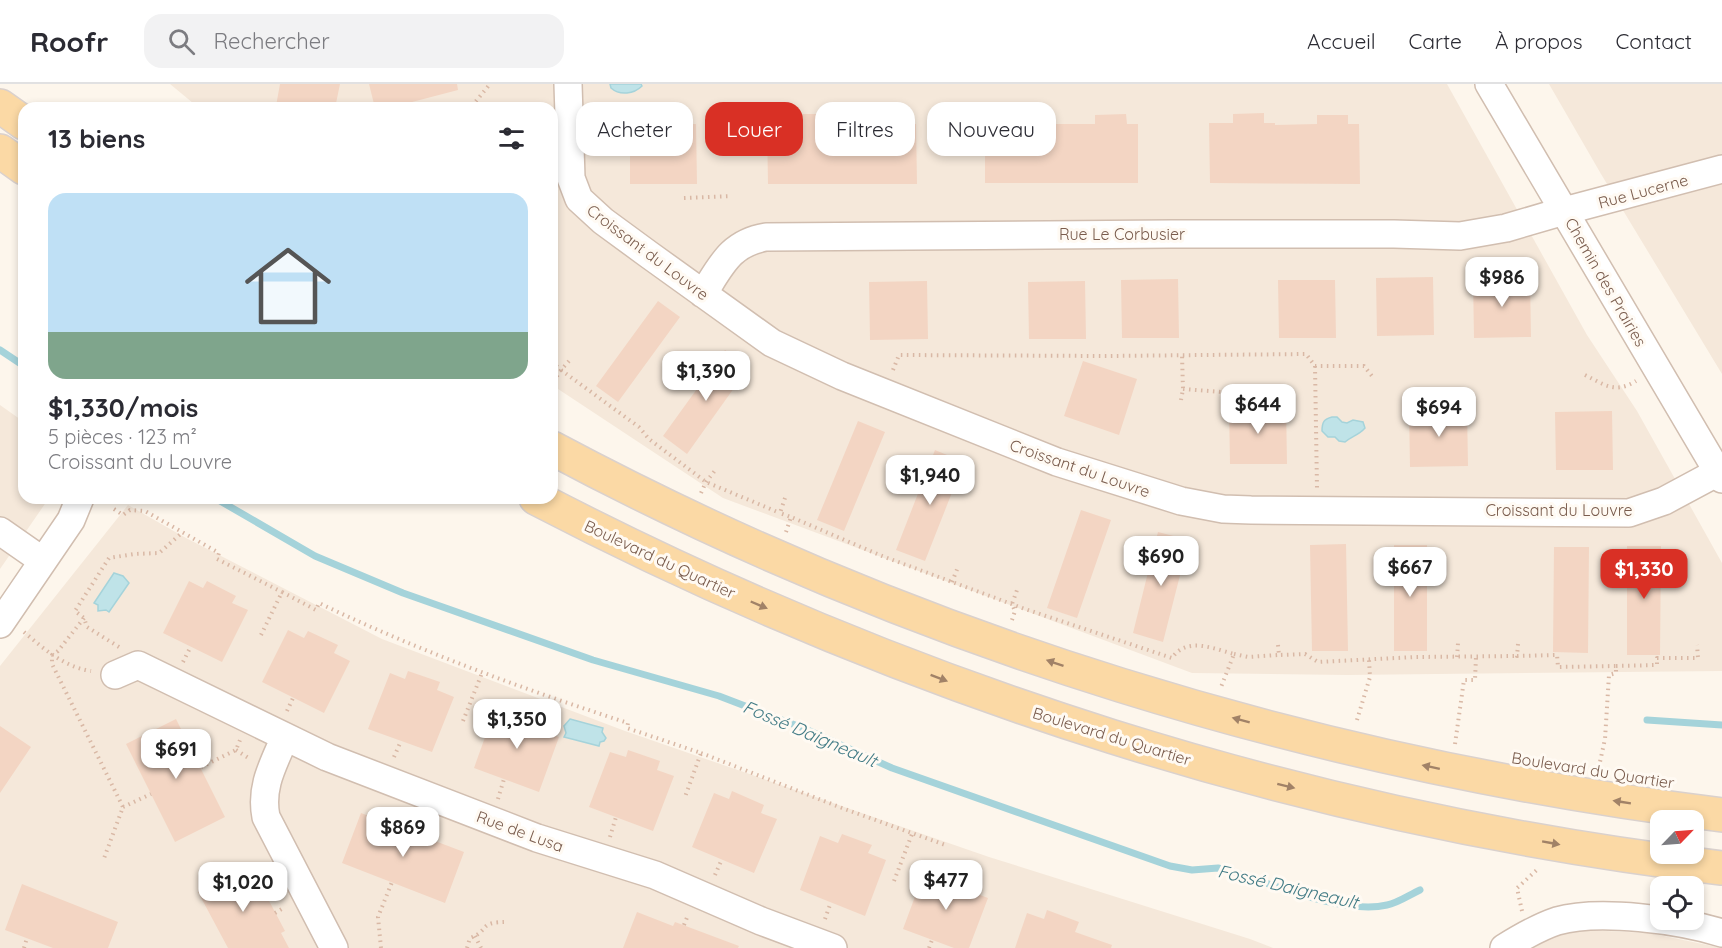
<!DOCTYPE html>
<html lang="fr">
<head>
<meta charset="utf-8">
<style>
  body { margin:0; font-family:Quicksand,sans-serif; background:#f2f2f3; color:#2b2b33; height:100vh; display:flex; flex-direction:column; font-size:22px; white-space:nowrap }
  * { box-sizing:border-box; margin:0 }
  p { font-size:20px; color:#7c7c81 }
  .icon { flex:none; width:33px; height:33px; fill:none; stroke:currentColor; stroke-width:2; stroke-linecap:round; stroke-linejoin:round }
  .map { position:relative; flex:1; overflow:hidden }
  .side { position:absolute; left:18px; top:18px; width:540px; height:402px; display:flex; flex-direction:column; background:#fff; border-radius:18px; box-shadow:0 3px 9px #0003 }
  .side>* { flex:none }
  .top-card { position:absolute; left:576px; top:18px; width:570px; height:54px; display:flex; gap:12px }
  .needle { width:39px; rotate:65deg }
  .controls { position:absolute; left:1650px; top:726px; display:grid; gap:12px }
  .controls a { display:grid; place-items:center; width:54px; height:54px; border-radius:12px; background:#fff; box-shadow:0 3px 9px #0003; font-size:30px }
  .price { position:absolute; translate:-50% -51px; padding:0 14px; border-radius:12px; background:#fff; color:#222; font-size:20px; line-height:39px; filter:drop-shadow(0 2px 3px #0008) }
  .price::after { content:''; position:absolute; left:50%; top:36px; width:18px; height:14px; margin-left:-9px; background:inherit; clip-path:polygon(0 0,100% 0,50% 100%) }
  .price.selected { background:#d93025; color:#fff }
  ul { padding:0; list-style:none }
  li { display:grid; align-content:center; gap:12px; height:318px; padding:0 30px }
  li+li { border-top:2px solid #e1e1e2 }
  li span { display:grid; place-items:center; height:186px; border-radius:18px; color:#555 }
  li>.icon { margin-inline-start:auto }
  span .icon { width:108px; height:108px; fill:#fffc; stroke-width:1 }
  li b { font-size:26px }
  h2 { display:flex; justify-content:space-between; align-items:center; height:72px; padding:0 30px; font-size:26px }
  .pill { padding:0 21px; border-radius:18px; background:#fff; box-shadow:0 3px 9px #0003; font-size:21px; line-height:54px }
  .pill.selected { background:#d93025; color:#fff }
  header { display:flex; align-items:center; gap:36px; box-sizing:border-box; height:84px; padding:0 30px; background:#fff; border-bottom:2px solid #e1e1e2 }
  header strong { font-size:28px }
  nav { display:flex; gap:33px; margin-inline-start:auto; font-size:21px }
  .search { width:420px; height:54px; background:#f2f2f3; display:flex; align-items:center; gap:15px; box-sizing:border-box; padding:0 21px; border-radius:18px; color:#7c7c81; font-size:22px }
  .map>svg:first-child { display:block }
  .residential { fill:#f5e8da }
  .water { fill:#bfe3e8; stroke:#a5d3da; stroke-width:1.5 }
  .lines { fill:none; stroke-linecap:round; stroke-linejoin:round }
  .stream { stroke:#a5d3da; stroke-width:7 }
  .building { fill:#f3d5c3 }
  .minor-casing { stroke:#d1beb0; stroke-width:30 }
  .major-casing { stroke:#dad1cd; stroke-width:36 }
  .path { stroke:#d9b8a5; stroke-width:4; stroke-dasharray:1.5 4.5; stroke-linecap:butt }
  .minor { stroke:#fff; stroke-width:27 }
  .major { stroke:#fbd9a5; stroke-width:33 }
  .oneway { fill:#a18267 }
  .labels { text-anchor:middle; stroke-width:6; stroke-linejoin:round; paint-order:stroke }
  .street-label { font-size:16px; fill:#7a5c4d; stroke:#fffaf3 }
  .water-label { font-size:18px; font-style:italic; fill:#437c86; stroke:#fffaf3 }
</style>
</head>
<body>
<header>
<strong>Roofr</strong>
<div class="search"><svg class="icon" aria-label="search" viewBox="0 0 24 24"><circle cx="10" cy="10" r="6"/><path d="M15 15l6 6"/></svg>Rechercher</div>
<nav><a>Accueil</a><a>Carte</a><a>À propos</a><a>Contact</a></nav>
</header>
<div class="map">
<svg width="1722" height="864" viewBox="0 0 1722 864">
  <rect width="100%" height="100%" fill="#fdf6ec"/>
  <!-- residential -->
  <path class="residential" d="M170,0H1447L1587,251L1637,327L1722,479V587L1347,591L1192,589L723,414L552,301V24H199Z
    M1549,0H1722V290L1601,90Z
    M0,321L24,338V414H49L0,485Z
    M128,421L186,454L382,555L625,647L989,773L1250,855L1273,864H0V582Z
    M1563,845L1649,849L1722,864H1527Z"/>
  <!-- water -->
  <path class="water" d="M610,0H641L642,2C634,10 620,12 611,4Z
    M1332,333H1337L1342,338L1347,339L1353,336L1363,338L1365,344C1359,351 1352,352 1345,358L1339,357L1335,353H1328L1322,347C1322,338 1324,335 1332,333Z
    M114,489L123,492L129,499L109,528L106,526L98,527V521L94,519Z
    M570,635L603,644L602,648L606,654L604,657L600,658L599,662L564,653L566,649L564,642Z"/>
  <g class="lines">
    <!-- stream -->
    <path class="stream" d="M0,266L24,282
      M215,414L315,472L403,509L593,576L719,612L803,644L892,684L1170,782L1192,786L1218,784L1230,787C1272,800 1344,831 1387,821C1398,819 1409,811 1420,806
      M1647,636L1722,641"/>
  </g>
  <!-- building -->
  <path class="building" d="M280,0H340L335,24H287L276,22Z
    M369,0H457L458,6L389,24H375Z
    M1009,29H1040V39H1051V40H1095V31L1126,30L1127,40H1138V99H985V39H1009Z
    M1264,29V39H1275V41L1317,40V31H1348V40H1359L1360,100L1210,99L1209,39H1233V30Z
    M685,30V40H696L697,100H630V40H654L653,31Z
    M790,30H822V40H874V31L905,30V40H916L917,100H768L767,40H791Z
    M1433,193L1434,251L1377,252L1376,194Z
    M1178,195L1179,254H1122L1121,196Z
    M1473,195H1530L1531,253L1474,254Z
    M1278,196H1335L1336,254H1279Z
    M927,197L928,255L870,256L869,198Z
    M1085,197L1086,255H1029L1028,198Z
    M658,217L680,233L618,318L596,302Z
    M725,266L749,283L687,370L663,352Z
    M1083,277L1137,295L1119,351L1064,332Z
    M1286,321L1287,380H1230L1229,322Z
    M1467,324L1468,382L1410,383L1409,325Z
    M1612,327L1613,386H1556L1555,328Z
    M858,337L885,348L844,447L817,436Z
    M935,366L964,378L925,477L896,466Z
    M1081,426L1111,436L1077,534L1047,524Z
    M1158,448L1189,456L1163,558L1133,549Z
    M1346,460L1348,567H1312L1310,461Z
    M1394,461H1427V567H1394Z
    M1627,462H1661L1660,571H1627Z
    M1554,463H1589L1588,569L1553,568Z
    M189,497L203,504L207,497L236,512L232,519L248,526L222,578L163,549Z
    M288,546L304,554L308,547L338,561L334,569L350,577L324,629L262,598Z
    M408,587L440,598L437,606L454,613L432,668L368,645L390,589L405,595Z
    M514,627L545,638L542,647L559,653L539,708L474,684L494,628L511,635Z
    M176,635L225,733L175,758L126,660Z
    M0,642L31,663L0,709Z
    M628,666L660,677L657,686L674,692L653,747L589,723L610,668L626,673Z
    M732,707L764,721L761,729L777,735L754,789L692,763L714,709L729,715Z
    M361,729L464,768L445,819L342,779Z
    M842,750L872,761L868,769L886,776L865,832L800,806L820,752L838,759Z
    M246,782L262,813L266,811L285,847L281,849L289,864H228L198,808Z
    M944,788L974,800L972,808L988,814L969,864H954L903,845L923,791L940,797Z
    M22,800L118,838L108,864H53L5,846Z
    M1047,826L1079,838L1075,848L1112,861L1111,864H1015L1027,829L1044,835Z
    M637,828L673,842L675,838L739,862L738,864H623Z"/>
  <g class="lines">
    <!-- minor casing -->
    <g class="minor-casing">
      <path id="minor" d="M568,0L571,94L579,115L603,137L648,170L772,259L842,292L1057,378L1181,417L1223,425L1251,426L1629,429L1664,417L1718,388
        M1489,0L1722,395
        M703,210C721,182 730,159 766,153L1171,150H1394L1460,152L1506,144L1564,127L1722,85
        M0,447L43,477
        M0,540L71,436L80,414
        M115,591L138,581L327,673L537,754L655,791L761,837L833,864
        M285,653C273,681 260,703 266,733L334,864
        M1504,864C1520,854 1539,843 1557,837C1599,825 1680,836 1722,849"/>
    </g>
    <!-- major casing -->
    <g class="major-casing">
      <path id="major" d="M0,22L24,39
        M0,67L24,84
        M552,364C915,558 1315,680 1722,731
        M536,414C905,606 1308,735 1722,784"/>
    </g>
    <!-- path -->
    <path class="path" d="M472,22L490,0
      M684,114L731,112
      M569,277L561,286L639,343L649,355L706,398L780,429
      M552,278L561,286L552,300
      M1315,282L1317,404
      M893,286L899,271L1106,272L1306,270L1315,282H1364L1372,292
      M1585,291C1605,301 1615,310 1636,297
      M1183,305L1261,311
      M1181,316L1183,305L1182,271
      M701,409L706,398L717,384
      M785,414L780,429L791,433
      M114,425L123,431L130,426L145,427L219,469L217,475L282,508
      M786,448L791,433L882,472L1025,525L1172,574C1187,552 1214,565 1234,570L1221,603
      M952,498L958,483
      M84,534L58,567L52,571V580L123,723L103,777
      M1012,536L1015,527L1012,520L1017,506
      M24,548C44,565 64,583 91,587
      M261,551L282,508L316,526L319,519C419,567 523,605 628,639L627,644L701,669L685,713
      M1518,560L1517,572L1557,571L1558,583L1616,582V589L1609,591L1605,655L1598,687
      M1278,561L1279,571L1305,570L1318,578L1416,573L1517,572
      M119,563L87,543L84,534L75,527L109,474L134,470L159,469L183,448
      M1234,570L1248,573L1278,571
      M1457,573L1458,559
      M183,578L191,562
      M1616,582L1657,581V574H1698L1697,561
      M287,627L293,614
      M1357,636L1370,593L1369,576
      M463,637L482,589
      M1455,660L1464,596H1475L1476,573
      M236,666L250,675
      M701,669L842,724L948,762
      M394,673L401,657
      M201,683L236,666L240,656
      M498,715L504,695
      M123,723L151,710
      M411,748L415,731
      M610,753L616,733
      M715,791L722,775
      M894,797L912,750
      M1522,827L1517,804L1539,784
      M275,829L285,823
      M825,835L831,818
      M684,841L688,831
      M475,852L481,864
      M24,864L27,854
      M381,864L378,833L392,798
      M467,864L470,854C491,846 477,838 507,838
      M929,864L932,856"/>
    <!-- minor -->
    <use href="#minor" class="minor"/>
    <!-- major -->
    <use href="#major" class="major"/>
  </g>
  <!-- one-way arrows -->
  <defs><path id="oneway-solid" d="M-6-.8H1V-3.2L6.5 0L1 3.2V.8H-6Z" transform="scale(1.5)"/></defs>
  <g class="oneway">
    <use href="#oneway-solid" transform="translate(759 521) rotate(23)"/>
    <use href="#oneway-solid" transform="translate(1055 579) rotate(-161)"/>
    <use href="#oneway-solid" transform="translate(939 594) rotate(21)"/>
    <use href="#oneway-solid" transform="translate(1241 636) rotate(-165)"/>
    <use href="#oneway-solid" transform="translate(1431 683) rotate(-168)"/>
    <use href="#oneway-solid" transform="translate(1286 702) rotate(14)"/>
    <use href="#oneway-solid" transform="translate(1622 718) rotate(-171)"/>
    <use href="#oneway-solid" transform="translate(1551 759) rotate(10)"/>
  </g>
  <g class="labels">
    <!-- street labels -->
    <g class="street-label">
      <text transform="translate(1643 107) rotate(-15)" y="6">Rue Lucerne</text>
      <text x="1122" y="156">Rue Le Corbusier</text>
      <text transform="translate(648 168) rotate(37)" y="6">Croissant du Louvre</text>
      <text transform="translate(1606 198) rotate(60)" y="6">Chemin des Prairies</text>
      <text transform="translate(1080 384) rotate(19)" y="6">Croissant du Louvre</text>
      <text x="1559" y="432">Croissant du Louvre</text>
      <text transform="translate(660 475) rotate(25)" y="6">Boulevard du Quartier</text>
      <text transform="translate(1112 652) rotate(17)" y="6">Boulevard du Quartier</text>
      <text transform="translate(1593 686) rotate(9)" y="6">Boulevard du Quartier</text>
      <text transform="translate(520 747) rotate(20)" y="6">Rue de Lusa</text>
    </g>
    <!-- water labels -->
    <g class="water-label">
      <text transform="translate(810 650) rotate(23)" y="6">Fossé Daigneault</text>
      <text transform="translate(1288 803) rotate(13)" y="6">Fossé Daigneault</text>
    </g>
  </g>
</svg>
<div class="controls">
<a><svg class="needle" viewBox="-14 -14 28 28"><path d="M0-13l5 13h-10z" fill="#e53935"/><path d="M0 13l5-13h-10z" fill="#7c7c81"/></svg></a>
<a><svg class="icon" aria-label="locate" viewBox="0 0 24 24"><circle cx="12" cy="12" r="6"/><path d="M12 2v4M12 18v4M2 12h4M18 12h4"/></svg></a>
</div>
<b class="price" style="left:1502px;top:224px">$986</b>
<b class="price" style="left:706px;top:318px">$1,390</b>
<b class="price" style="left:1258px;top:351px">$644</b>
<b class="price" style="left:1439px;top:354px">$694</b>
<b class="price" style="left:930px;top:422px">$1,940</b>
<b class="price" style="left:1161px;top:503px">$690</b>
<b class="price" style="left:1410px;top:514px">$667</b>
<b class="price selected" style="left:1644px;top:516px">$1,330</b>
<b class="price" style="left:517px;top:666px">$1,350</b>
<b class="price" style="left:176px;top:696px">$691</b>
<b class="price" style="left:403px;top:774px">$869</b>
<b class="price" style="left:946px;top:827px">$477</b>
<b class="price" style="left:243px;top:829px">$1,020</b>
<div class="top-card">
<a class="pill">Acheter</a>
<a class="pill selected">Louer</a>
<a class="pill">Filtres</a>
<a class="pill">Nouveau</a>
</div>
<section class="side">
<h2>13 biens<svg class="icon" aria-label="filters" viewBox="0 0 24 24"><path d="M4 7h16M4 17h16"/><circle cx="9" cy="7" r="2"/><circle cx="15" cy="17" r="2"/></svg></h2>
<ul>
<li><span style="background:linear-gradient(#bfe0f5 75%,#7fa58c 0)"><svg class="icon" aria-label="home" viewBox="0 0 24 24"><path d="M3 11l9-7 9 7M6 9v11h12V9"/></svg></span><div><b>$1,330/mois</b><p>5 pièces · 123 m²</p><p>Croissant du Louvre</p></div></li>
</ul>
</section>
</div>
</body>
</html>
